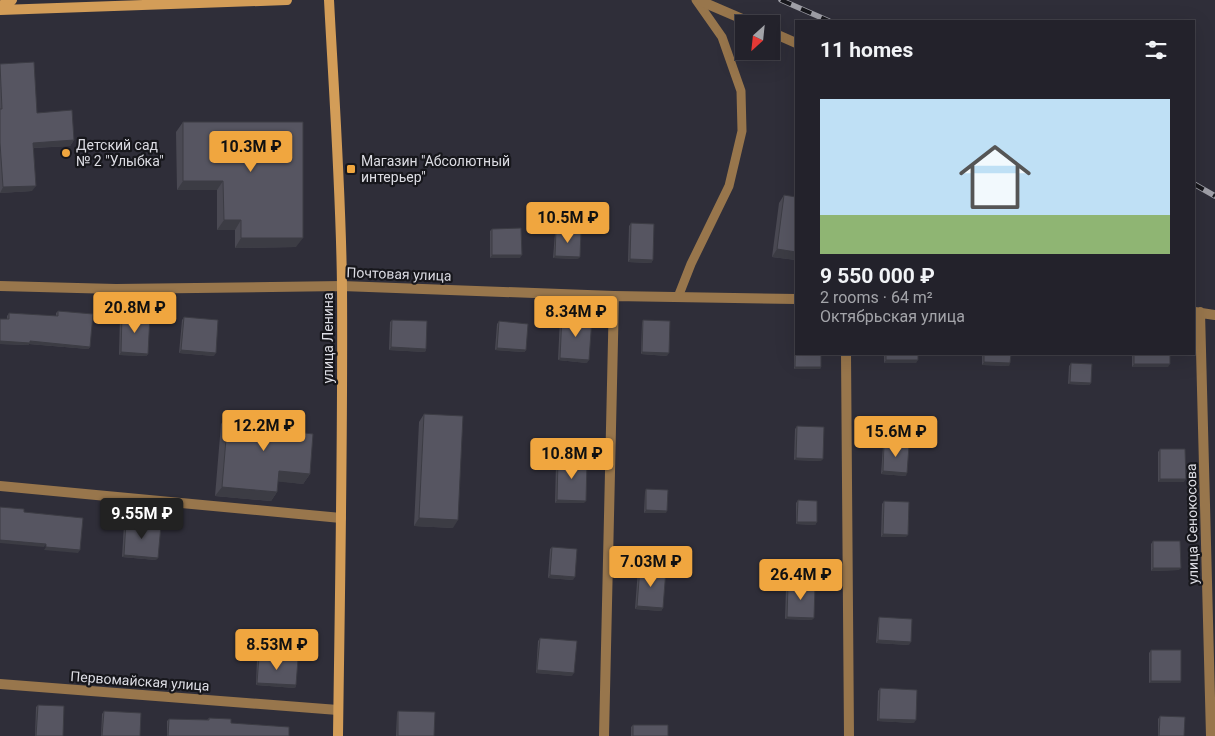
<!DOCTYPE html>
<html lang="en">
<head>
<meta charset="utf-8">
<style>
  body { margin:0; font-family:Roboto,sans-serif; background:#2f2f37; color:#f1f3f6; height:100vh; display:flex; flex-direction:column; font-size:19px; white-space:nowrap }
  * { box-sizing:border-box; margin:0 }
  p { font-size:16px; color:#a3a4a9 }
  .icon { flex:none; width:28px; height:28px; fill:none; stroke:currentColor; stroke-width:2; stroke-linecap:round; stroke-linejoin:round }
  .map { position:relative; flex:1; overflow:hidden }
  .sheet { position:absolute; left:795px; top:20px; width:400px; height:335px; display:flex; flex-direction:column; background:#23222b; border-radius:0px; box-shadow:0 5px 20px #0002,0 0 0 1px #403f47 }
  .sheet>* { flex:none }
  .needle { width:32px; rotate:207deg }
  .tools { position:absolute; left:735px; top:15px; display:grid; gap:10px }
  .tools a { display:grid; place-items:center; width:45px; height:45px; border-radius:0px; background:#23222b; box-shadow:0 5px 20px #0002,0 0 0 1px #403f47; font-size:25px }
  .price { position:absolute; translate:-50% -42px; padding:0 11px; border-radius:5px; background:#f0a63f; color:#111; font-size:16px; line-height:32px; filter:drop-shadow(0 1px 2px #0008) }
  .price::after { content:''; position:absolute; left:50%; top:30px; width:15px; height:11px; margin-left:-8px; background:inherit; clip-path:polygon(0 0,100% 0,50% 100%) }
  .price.active { background:#222; color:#fff }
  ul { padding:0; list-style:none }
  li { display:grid; align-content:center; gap:10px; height:265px; padding:0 25px }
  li+li { border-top:1px solid #403f47 }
  li span { display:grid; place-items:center; height:155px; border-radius:0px; color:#555 }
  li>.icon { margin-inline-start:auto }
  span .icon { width:90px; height:90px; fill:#fffc; stroke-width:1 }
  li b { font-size:21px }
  h2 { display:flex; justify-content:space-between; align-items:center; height:60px; padding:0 25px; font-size:21px }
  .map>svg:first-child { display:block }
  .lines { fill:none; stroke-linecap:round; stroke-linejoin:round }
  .lane { stroke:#98764c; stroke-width:9 }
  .street { stroke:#98764c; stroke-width:10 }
  .secondary { stroke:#d39d58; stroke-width:10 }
  .rail-casing { stroke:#9f9fa7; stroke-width:5.5 }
  .rail { stroke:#17171c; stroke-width:4; stroke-dasharray:11; stroke-linecap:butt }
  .wall { fill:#4a4953 }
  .shaded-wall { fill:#3c3c44 }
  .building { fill:#565561; stroke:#3c3c44 }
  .poi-dot { fill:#f0a63f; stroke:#17171c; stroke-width:2 }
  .labels { text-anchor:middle; stroke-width:4.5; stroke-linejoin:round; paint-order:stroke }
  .poi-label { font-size:14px; fill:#dcdce3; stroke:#17171c; text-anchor:start }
  .street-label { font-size:14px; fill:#dcdce3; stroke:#17171c }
</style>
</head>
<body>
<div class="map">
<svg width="1215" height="736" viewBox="0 0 1215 736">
  <rect width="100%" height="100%" fill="#2f2e39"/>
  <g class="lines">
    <!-- lane -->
    <path class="lane" d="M678,297L691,264L729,186L742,131L741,91L722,37L696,0"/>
    <!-- street -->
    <path class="street" d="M698,0L754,24
      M771,32L796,43
      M0,286L116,289L342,286L614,296L796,299
      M1195,312L1215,315
      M1200,312L1211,736
      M846,354L849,736
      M0,486L341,518
      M0,684L338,710
      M604,736L614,296"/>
    <!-- secondary -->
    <path class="secondary" d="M329,0C334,95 341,191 342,287C343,436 340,586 338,736
      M0,6L12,0
      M0,10L287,0"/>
    <!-- rail casing -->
    <g class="rail-casing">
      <path id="rail" d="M781,0L829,21
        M1194,184L1215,196"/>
    </g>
    <!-- rail -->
    <use href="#rail" class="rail"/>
  </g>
  <!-- wall -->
  <path class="wall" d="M0,64L37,113L74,140L70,146L34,148L32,191L0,193Z
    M183,122L296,247L235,248V230H217V190H177L176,132Z
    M784,195L796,260L772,257L779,203Z
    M631,223L653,260L651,263L628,262L629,226Z
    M492,229L520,258H490V231Z
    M556,230L578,259L553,258L555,233Z
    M58,311L90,347L88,349L29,344L28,345L0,344V319H7V316L9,313L56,316V313Z
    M122,314L148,354L146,356L119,355L120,316Z
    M562,316L587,363L558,360L560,318Z
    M184,317L214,356L179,353L182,320Z
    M392,320L426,349L425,352L389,350L390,322Z
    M643,320L667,356L641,354L642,323Z
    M499,321L526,350L524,352L495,350L497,324Z
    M796,324L821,367L820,369H794V327Z
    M884,354H918L916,363H884Z
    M982,354H1011L1009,366L982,365Z
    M1132,354H1170L1168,367H1132Z
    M1071,363L1091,383L1089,385L1068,384L1069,366Z
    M424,414L453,528L414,526L419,422Z
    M228,415L297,432L310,474L303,484L278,481L277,492L271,501L215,496L221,424Z
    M797,426L821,461L794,460L795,429Z
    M884,444L906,476L881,474L883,446Z
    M1160,449L1184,482H1158V452Z
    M558,460L584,503H555L556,463Z
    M646,489L666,513H644L645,492Z
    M798,500L817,522L815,525L796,524V503Z
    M884,501L906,537H881L882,504Z
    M126,522L156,560L122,557L124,524Z
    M1153,541L1179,570L1151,571V544Z
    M552,547L573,580L548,578L550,549Z
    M640,567L663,608L661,611L635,609L638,569Z
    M788,585L812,620L785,619L786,588Z
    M879,617L909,645L876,643L878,620Z
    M540,638L572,676L536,673L538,641Z
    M1151,650L1181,681L1180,683H1149V653Z
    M259,656L296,685L295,688L256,685L257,659Z
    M880,688L914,723L877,721L878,691Z
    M38,705L63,736H35L36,707Z
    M104,711L140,736H101L102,714Z
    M398,711L434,736H396L397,713Z
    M1160,716L1184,736H1158V719Z
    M209,718L231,723L289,736H167V721L169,719L207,720Z
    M633,725L668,736H631V727Z"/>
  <!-- shaded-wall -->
  <path class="shaded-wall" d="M74,140L70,146L30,148L33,143Z
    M183,181H223L217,190H177Z
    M36,186L32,191L0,193L3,187Z
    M224,220H241L235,230H217Z
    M241,238H303L296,247L235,248Z
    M777,249L796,252V260L772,257Z
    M492,255H522L520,258H490Z
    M555,256L580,257L578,259L553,258Z
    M630,259L653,260L651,263L628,262Z
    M0,341H30L90,347L88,349L29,344L28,345L0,344Z
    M391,347L426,349L425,352L389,350Z
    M497,348L526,350L524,352L495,350Z
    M181,350L216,353L214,356L179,353Z
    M121,352L148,354L146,356L119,355Z
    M642,352L669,353L667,356L641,354Z
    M560,358L589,360L587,363L558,360Z
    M886,360H918L916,363H884Z
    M984,362L1010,363L1009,366L982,365Z
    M1134,364H1170L1168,367H1132Z
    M795,367H821L820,369H794Z
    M1070,382L1091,383L1089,385L1068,384Z
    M796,458L823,459L821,461L794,460Z
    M279,471L310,474L303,484L272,481Z
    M883,471L907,473L906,476L881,474Z
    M1160,479H1186L1184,482H1158Z
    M222,487L277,492L271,501L215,496Z
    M557,500L586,501L584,503H555Z
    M646,510L667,511L666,513H644Z
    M419,518L458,520L453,528L414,526Z
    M797,522H817L815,525L796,524Z
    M883,534L908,535L906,537H881Z
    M0,540L46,544L44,547L0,543Z
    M46,547L80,550L78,553L44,550Z
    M124,555L158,558L156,560L122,557Z
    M1153,568H1181L1179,570L1151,571Z
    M550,575L575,577L573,580L548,578Z
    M637,606L663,608L661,611L635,609Z
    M787,617L814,618L812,620L785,619Z
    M878,640L911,642L909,645L876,643Z
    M537,670L574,673L572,676L536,673Z
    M1151,681H1181L1180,683H1149Z
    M257,683L296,685L295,688L256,685Z
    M879,719L916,720L914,723L877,721Z"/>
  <!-- building -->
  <path class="building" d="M34,62L37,113L72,110L74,140L33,143L36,186L3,187L0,143V109H2L0,64Z
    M183,122H303V238H241V220H224L223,181H183Z
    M784,195L796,197V252L777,249Z
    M631,223L654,224L653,260L630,259Z
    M521,228L522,255H492V229Z
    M556,230L581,232L580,257L555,256Z
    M58,311L93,314L90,347L30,341V343L0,341V319H9V313L58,316Z
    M122,314L150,315L148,354L121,352Z
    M562,316L592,318L589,360L560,358Z
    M184,317L218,320L216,353L181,350Z
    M392,320L427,321L426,349L391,347Z
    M643,320L670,321L669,353L642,352Z
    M499,321L528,324L526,350L497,348Z
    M796,324V354H821V367H795Z
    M886,354H918V360H886Z
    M984,354H1011L1010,363L984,362Z
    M1134,354H1170V364H1134Z
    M1071,363L1092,364L1091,383L1070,382Z
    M424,414L463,416L458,520L419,518Z
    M228,415L298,420L297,432L313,434L310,474L279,471L277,492L222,487Z
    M797,426L824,427L823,459L796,458Z
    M884,444L909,446L907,473L883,471Z
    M1160,449H1185L1186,479H1160Z
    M558,460L587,461L586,501L557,500Z
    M646,489L668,490L667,511L646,510Z
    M798,500L817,501V522H797Z
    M884,501L909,502L908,535L883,534Z
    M0,507L24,509V512L83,518L80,550L46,547V544L0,540Z
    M126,522L161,525L158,558L124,555Z
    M1153,541H1180L1181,568H1153Z
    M552,547L577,549L575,577L550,575Z
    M640,567L666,569L663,608L637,606Z
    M788,585L815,586L814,618L787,617Z
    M879,617L912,619L911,642L878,640Z
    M540,638L577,641L574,673L537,670Z
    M1151,650H1181V681H1151Z
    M259,656L298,659L296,685L257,683Z
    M880,688L917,690L916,720L879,719Z
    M38,705L64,706L63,736H36Z
    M104,711L141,713L140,736H102Z
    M398,711L435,712L434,736H398Z
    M1160,716L1185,717L1184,736H1159Z
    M209,718L231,719V723L289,727V736H168L169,719L209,720Z
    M633,725H668V736H633Z"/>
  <!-- markers -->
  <g class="poi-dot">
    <circle cx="66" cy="153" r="5"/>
    <rect x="346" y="164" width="10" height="10" rx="2.5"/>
  </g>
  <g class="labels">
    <!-- poi labels -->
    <g class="poi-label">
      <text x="76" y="150">Детский сад<tspan x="76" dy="16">№ 2 "Улыбка"</tspan></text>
      <text x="361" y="166">Магазин "Абсолютный<tspan x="361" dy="16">интерьер"</tspan></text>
    </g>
    <!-- street labels -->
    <g class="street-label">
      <text transform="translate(399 274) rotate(2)" y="5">Почтовая улица</text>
      <text transform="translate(328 338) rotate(-90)" y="5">улица Ленина</text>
      <text transform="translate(1192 524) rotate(-91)" y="5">улица Сенокосова</text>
      <text transform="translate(140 681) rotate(4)" y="5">Первомайская улица</text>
    </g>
  </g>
</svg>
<div class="tools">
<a><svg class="needle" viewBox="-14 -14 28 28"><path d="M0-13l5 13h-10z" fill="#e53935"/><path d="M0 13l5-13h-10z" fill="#a3a4a9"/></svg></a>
</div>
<b class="price" style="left:251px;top:173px">10.3M ₽</b>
<b class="price" style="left:568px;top:244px">10.5M ₽</b>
<b class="price" style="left:135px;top:334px">20.8M ₽</b>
<b class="price" style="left:576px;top:338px">8.34M ₽</b>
<b class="price" style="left:264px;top:452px">12.2M ₽</b>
<b class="price" style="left:896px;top:458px">15.6M ₽</b>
<b class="price" style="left:572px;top:480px">10.8M ₽</b>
<b class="price active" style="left:142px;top:540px">9.55M ₽</b>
<b class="price" style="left:651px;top:588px">7.03M ₽</b>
<b class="price" style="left:801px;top:601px">26.4M ₽</b>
<b class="price" style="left:277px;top:671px">8.53M ₽</b>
<section class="sheet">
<h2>11 homes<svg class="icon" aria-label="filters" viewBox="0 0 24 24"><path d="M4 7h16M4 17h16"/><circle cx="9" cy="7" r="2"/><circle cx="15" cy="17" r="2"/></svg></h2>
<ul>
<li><span style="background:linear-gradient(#bfe0f5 75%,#8fb573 0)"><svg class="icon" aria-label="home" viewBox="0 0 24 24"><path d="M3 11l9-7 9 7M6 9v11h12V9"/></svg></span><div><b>9 550 000 ₽</b><p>2 rooms · 64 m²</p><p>Октябрьская улица</p></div></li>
</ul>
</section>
</div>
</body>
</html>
